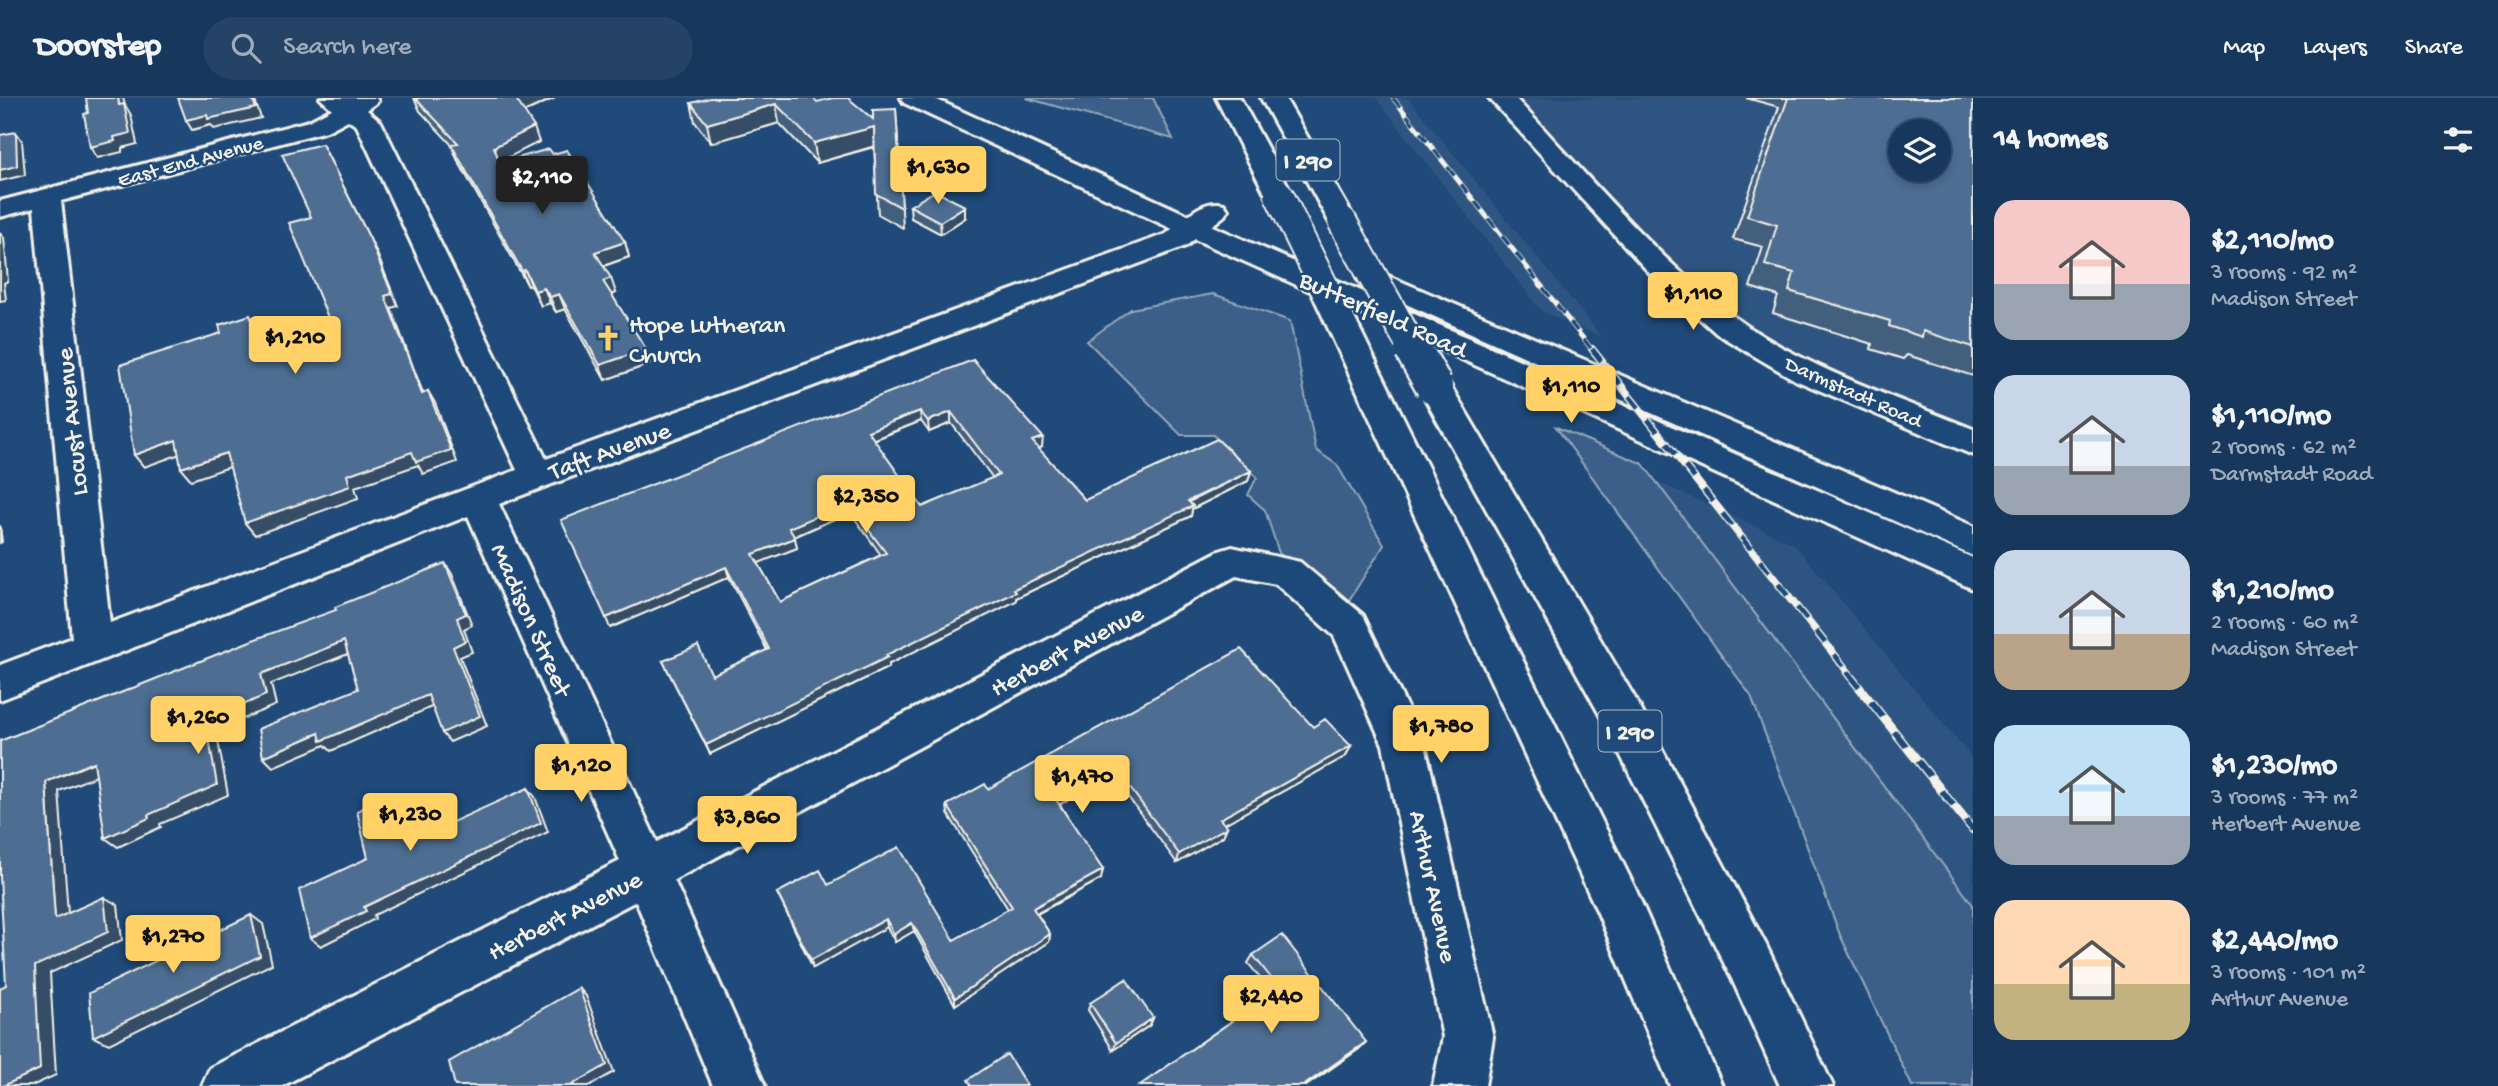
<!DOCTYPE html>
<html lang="en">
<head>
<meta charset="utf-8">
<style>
  body { margin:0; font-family:"Gochi Hand",sans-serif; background:#244365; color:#f1f3f6; height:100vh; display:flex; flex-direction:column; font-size:26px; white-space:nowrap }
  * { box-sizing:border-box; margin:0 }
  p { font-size:23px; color:#9eacbb }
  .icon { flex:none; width:38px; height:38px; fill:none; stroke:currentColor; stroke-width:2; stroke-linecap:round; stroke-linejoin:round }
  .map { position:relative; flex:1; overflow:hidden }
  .side { display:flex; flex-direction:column; background:#17385c; width:525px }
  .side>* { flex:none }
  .buttons { position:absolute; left:1888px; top:21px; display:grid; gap:14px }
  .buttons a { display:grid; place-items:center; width:63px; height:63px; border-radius:50%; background:#17385c; box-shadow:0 4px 10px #0003,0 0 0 2px #365272; font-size:35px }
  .price { position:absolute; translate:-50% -60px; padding:0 16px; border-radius:7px; background:#ffd166; color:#111; font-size:23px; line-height:46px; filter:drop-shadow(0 2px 4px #0008) }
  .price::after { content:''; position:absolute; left:50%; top:42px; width:21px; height:16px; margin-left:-10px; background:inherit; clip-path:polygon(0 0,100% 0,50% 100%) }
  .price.active { background:#222; color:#fff }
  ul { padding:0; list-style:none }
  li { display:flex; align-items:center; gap:21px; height:175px; padding:0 21px }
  li span { display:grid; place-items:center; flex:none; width:196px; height:140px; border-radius:21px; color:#555 }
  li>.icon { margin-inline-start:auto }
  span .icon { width:84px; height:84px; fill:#fffc; stroke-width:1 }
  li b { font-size:30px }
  h2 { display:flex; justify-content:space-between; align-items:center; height:84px; padding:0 21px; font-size:30px }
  header { display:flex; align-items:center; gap:42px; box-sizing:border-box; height:98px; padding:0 35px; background:#17385c; border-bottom:2px solid #365272 }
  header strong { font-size:33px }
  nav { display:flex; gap:38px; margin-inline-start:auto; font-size:24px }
  .search { width:490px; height:63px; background:#244365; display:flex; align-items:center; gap:18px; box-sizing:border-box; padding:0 24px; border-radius:38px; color:#9eacbb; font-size:26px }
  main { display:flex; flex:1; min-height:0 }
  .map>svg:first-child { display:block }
  .built { fill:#2d5581; fill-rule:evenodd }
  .green { fill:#3a5f88; stroke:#97a8b8; stroke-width:2 }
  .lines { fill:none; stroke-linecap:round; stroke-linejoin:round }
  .minor-casing { stroke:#f4f1e8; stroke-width:6 }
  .major-casing { stroke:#f4f1e8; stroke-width:6 }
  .highway-casing { stroke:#f4f1e8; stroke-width:6 }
  .minor { fill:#1f4a7a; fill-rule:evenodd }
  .major { fill:#1f4a7a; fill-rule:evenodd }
  .highway { fill:#1f4a7a; fill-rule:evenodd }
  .rail-far2-casing { stroke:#f4f1e8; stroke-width:5 }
  .rail-far1-casing { stroke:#f4f1e8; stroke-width:8 }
  .rail-casing { stroke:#f4f1e8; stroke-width:9 }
  .rail-far2 { stroke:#1f4a7a; stroke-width:3.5; stroke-dasharray:11; stroke-linecap:butt }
  .rail-far1 { stroke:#1f4a7a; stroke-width:5; stroke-dasharray:15; stroke-linecap:butt }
  .rail { stroke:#1f4a7a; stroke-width:6; stroke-dasharray:19; stroke-linecap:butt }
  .highway-bridge-far1-casing { stroke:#f4f1e8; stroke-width:32; stroke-linecap:butt }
  .highway-bridge-casing { stroke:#f4f1e8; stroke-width:41; stroke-linecap:butt }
  .highway-bridge-far1 { stroke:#1f4a7a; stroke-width:28 }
  .highway-bridge { stroke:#1f4a7a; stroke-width:36 }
  .wall { fill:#425f7e; stroke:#f4f1e8; stroke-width:2; fill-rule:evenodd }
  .shaded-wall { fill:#364d66; stroke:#f4f1e8; stroke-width:2 }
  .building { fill:#4d6e92; stroke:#f4f1e8; stroke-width:2; fill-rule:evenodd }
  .labels { text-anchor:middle; stroke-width:5; stroke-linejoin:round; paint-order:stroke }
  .far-street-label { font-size:21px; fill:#f4f1e8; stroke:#1f4a7a }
  .shield { fill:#1f4a7a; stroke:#b4bfc7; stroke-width:2 }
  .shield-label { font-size:24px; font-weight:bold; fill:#f4f1e8 }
  .street-label { font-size:26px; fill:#f4f1e8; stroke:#1f4a7a }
  .poi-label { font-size:26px; fill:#f4f1e8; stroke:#1f4a7a; text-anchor:start }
</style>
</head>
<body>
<header>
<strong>Doorstep</strong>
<div class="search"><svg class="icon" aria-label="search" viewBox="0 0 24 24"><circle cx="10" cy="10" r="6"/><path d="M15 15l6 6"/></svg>Search here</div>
<nav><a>Map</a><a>Layers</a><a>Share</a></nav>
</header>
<main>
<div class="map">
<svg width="1973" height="988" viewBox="0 0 1973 988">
  <rect width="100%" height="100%" fill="#1f4a7a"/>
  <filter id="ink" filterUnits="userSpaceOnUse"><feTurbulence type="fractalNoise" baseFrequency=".0143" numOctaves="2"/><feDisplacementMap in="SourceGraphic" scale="14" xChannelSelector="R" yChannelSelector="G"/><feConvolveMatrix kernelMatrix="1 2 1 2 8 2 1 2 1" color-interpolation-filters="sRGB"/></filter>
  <g filter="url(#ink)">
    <!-- built -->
    <path class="built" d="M1376,0H1408L1602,239L1542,214Z
      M1516,0H1973V336L1848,285L1734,223L1668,165ZM1900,33H1939V72H1900Z
      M1623,368L1794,446L1973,661V853Z"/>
    <!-- green -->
    <path class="green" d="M1026,0H1153L1173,41Z
      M1213,196L1290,223L1316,352L1337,367L1384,447L1344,510L1279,455L1265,412L1248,397L1257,379L1213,337H1181L1087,243L1131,211Z
      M1556,329L1643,366L1973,807V988H1912L1840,837L1751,598Z"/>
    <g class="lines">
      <!-- minor casing -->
      <g class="minor-casing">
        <path id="minor" d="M320,0H376L378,3L367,12L381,24L546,361L1166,136C1183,123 1201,100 1224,106L1228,112L1224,118L1186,148L499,406L657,744L1219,453L1232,449L1300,464L1363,517L1425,647L1493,939L1485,988H1433L1443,939L1383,647L1334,538L1276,486L1236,478L674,782L765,988H713L636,803L282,988H202L210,970L620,763L468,418L0,602V567L72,540L34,110L0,119V103L309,23L332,11ZM348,22L357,28L517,372L110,525L61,103L327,33Z
          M1489,0H1515C1586,75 1654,159 1737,221C1801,268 1899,301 1973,331V357L1795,282L1717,236L1656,182Z"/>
      </g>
      <!-- major casing -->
      <g class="major-casing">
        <path id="major" d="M901,0H933L1201,123L1973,460V491L1181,135L904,5Z
          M1372,171L1973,428V458L1361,186L1357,180L1361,174Z"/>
      </g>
      <!-- highway casing -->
      <g class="highway-casing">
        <path id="highway" d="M1216,0H1240L1293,97L1289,103H1269Z
          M1261,0H1285L1356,123L1352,129L1342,131L1332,129Z
          M1327,186L1338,188L1342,195L1634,788L1722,988H1670L1598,815L1312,195L1316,188Z
          M1434,277L1446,280L1636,602L1766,847L1833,988H1780L1732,881L1606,628L1418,288L1422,280Z"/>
      </g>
      <!-- minor -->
      <use href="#minor" class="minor"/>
      <!-- major -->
      <use href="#major" class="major"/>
      <!-- highway -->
      <use href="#highway" class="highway"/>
      <!-- rail-far2 casing -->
      <g class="rail-far2-casing">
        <path id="rail-far2" d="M1393,0L1593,253"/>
      </g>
      <!-- rail-far1 casing -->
      <g class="rail-far1-casing">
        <path id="rail-far1" d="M1592,251L1849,575"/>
      </g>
      <!-- rail casing -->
      <g class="rail-casing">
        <path id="rail" d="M1847,574L1973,732"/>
      </g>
      <!-- rail-far2 -->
      <use href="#rail-far2" class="rail-far2"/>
      <!-- rail-far1 -->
      <use href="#rail-far1" class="rail-far1"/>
      <!-- rail -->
      <use href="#rail" class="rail"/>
      <!-- highway-bridge-far1 casing -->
      <g class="highway-bridge-far1-casing">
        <path id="highway-bridge-far1" d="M1279,97L1327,195
          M1342,123L1414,253"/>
      </g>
      <!-- highway-bridge casing -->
      <g class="highway-bridge-casing">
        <path id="highway-bridge" d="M1413,251L1434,288"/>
      </g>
      <!-- highway-bridge-far1 -->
      <use href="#highway-bridge-far1" class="highway-bridge-far1"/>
      <!-- highway-bridge -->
      <use href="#highway-bridge" class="highway-bridge"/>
    </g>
    <!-- wall -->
    <path class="wall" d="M414,0H555L524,14L539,44L499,63L625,144L629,159L604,168L616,195L612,197L650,266L605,282L565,211L556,214L550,205L541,208L531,187L528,188L457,61L451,46L420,13Z
      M1746,0H1973V278L1907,257L1903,261L1871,251L1872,246L1773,215L1778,198L1750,189L1763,149L1733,141L1779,9Z
      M817,4L873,21L896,11L903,130L878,116L874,49L817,65L779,25L711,45L695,24L691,5Z
      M910,108L965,120L941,136L911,120Z
      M973,262L1042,349L1038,351L1085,402L1251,373L1248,383L1192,411L1191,418L1016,500V503L889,566V569L710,656L663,563L712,577L767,552L729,479L610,530ZM921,323L929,334L951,325L993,380L922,409L874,342ZM850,414L881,457L780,504L758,465L797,450L794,439Z
      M1313,629L1346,658L1224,726L1227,729L1223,738L1177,765L1111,676L1060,706L1101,781L1037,816L1050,836L1049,844L955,907L914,833L895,844L887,829L813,870L777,795L828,787L954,842L1008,811L948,716L947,707L988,691Z
      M1253,857L1366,944L1359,951L1306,988H1139L1272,895L1248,865Z
      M1090,905L1153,920L1150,927L1113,952L1088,912Z"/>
    <!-- shaded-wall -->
    <path class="shaded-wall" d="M118,0H123L125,7L131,17L137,46L122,50V54L97,60L90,49L114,39L119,7Z
      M252,0H254L261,20L214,31L211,27L192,32L186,22Z
      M517,0H555L521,15L516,1Z
      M776,6L779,25L711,45L707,26Z
      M534,29L539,44L499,64L494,49Z
      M874,29L875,48L817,65L814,45Z
      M16,34L22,43L25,77L0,83V72Z
      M322,46L376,153L398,208L391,210L428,308L422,296Z
      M965,108V120L941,136L940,124Z
      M0,135L4,140L8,183L4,185L6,202L0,203Z
      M625,144L629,159L600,169L595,154Z
      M525,172L531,187L528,188L522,173Z
      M611,180L616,195L608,198L603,183Z
      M544,190L550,205L541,208L535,193Z
      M559,196L565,211L556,214L550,199Z
      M250,217L258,229L269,268L261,256Z
      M646,251L650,266L605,282L600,267Z
      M428,293L435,305L457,364L423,376L418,367L355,389L358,400L255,437L245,425L347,377Z
      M920,313L921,323L869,343L868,333Z
      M951,314V325L929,334L928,323Z
      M1043,339L1042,349L1031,354L1032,343Z
      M176,342L186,354L144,369L134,357Z
      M226,355L235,367L191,382L181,370Z
      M1251,373L1248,383L1192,411L1191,418L1016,500V503L889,566V569L710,656L706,647L886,557L1014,491Z
      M848,404L850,414L791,440L789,430Z
      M0,427L2,444L0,445Z
      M795,440L797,450L756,466L753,456Z
      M445,465L452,476L472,527L464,531L472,554L460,559L487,628L450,644L442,635L457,520Z
      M726,469L729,479L610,530L606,520Z
      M344,543L353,554L271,586L276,607L216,632L228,697L160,726L161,729L118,749L105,740L148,717L206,623L261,576Z
      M428,597L436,607L331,653L325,647L273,669L263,659L319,635Z
      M1351,648L1346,658L1217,730L1220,721Z
      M94,664L106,674L59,693L69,829L55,821L46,684Z
      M1113,667L1111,676L1055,709V700Z
      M528,690L535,699L548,734L374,817L375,821L321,848L310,840L364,809Z
      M393,696L402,706L408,728L400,719Z
      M438,702L446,711L454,736L446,727Z
      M1227,729L1223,738L1177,765L1179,756Z
      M1103,772L1101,781L1032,818L1033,810Z
      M104,799L118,807L122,842L50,875L56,977L32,988H3L35,868Z
      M251,817L263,826L272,866L109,946L93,939Z
      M886,821L887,829L813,870L811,862Z
      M912,825L914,833L895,844L894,836Z
      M1050,836L1049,844L955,907V900Z
      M579,890L586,898L614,974L589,988H570Z
      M1153,920L1150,927L1113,952L1116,945Z
      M1366,944L1359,951L1306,988H1303Z"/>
    <!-- building -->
    <path class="building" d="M86,0H118L119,7L124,6L130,35L114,39L115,43L90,49L84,16L88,15Z
      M178,0H252L256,10L208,21L207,17L186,22Z
      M415,0H517L516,1L534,29L494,49L500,65L549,51L553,56L567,52L625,144L595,154L611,180L603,183L646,251L600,267L559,196L550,199L544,190L535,193L525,172L522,173L451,46L458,45Z
      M710,0H813L817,4L833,0H848L873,21V12L896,11L902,110L876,96L874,29L814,45L776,6L707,26L691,5Z
      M1788,0H1973V249L1923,233L1922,239L1889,228L1890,223L1789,193L1794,175L1765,167L1777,127L1747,118ZM1900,33H1939V72H1900Z
      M16,34L17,68L0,72V37Z
      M322,46L370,141L392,196L385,198L422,296L428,293L451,352L416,364L412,354L347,377L350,388L245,425L226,355L181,370L176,342L134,357L120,267L221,235L219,227L250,217L261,256L329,236L324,223L329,222L289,125L311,119L282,56Z
      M935,93L965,108L940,124L910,108Z
      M973,262L1043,339L1032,343L1085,402L1217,341L1251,373L1188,403L1193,408L1014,491L1016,494L886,557L888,559L706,647L663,563L698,548L712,577L769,551L726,469L606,520L561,422ZM920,313L928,323L951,314L999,377L922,409L868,333ZM848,404L886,455L780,504L753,456L795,440L789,430Z
      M445,465L466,516L457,520L465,543L453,549L480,618L442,635L428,597L321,643L319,635L263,659L258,631L358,591L344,543L261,576L266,597L206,623L217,687L148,717L149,720L105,740L94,664L46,684L55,821L104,799L108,834L35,868L40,971L3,988H0V890L6,887L0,779V643L253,542L336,512L335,509Z
      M1241,551L1313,629L1325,621L1351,648L1220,721L1227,729L1179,756L1113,667L1055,700L1103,772L1033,810L1050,836L955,900L912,825L894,836L886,821L811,862L777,795L820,772L828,787L899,749L954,842L1012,809L947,707L985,686L988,691Z
      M528,690L541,725L364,809L366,813L310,840L299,792L368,760L357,713L393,696L400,719L438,702L446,727Z
      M251,817L260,858L93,939L89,895Z
      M1282,837L1366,944L1303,988H1139L1279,890L1253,857Z
      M1126,881L1153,920L1116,945L1090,905Z
      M579,890L607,967L570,988H455L449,964Z
      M1007,956L1027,988H972L968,982Z"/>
  </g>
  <!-- icons -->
  <defs>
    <g id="church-bare" transform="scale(2.1)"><path d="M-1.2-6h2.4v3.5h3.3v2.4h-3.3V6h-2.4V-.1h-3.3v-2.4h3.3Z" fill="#ffd166" stroke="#1f4a7a" stroke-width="2.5" paint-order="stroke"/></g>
  </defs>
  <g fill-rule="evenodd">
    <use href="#church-bare" x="608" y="240"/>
  </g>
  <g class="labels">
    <!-- far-street labels -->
    <g class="far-street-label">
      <text transform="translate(190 62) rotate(-15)" y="7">East End Avenue</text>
      <text transform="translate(1854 293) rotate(24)" y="7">Darmstadt Road</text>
    </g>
    <!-- shield labels -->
    <g class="shield">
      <rect x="1276.5" y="41.5" width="63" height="41" rx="5"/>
      <rect x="1598.5" y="612.5" width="63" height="41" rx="5"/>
    </g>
    <g class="shield-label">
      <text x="1308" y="70">I 290</text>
      <text x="1630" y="641">I 290</text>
    </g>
    <!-- street labels -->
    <g class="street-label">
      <text transform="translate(1384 215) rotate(24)" y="9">Butterfield Road</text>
      <text transform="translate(70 324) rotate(-96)" y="9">Locust Avenue</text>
      <text transform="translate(609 351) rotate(-20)" y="9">Taft Avenue</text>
      <text transform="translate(533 521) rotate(66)" y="9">Madison Street</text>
      <text transform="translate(1066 551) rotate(-28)" y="9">Herbert Avenue</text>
      <text transform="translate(1435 788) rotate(78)" y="9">Arthur Avenue</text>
      <text transform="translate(564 816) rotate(-27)" y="9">Herbert Avenue</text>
    </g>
    <!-- poi labels -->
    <g class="poi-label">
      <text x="629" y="234">Hope Lutheran<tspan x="629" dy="30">Church</tspan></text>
    </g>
  </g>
</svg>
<div class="buttons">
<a><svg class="icon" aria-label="layers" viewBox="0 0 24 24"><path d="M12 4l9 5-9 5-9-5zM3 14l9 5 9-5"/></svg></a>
</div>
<b class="price" style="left:938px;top:108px">$1,630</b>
<b class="price active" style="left:542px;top:118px">$2,110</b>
<b class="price" style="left:1693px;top:234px">$1,110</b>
<b class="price" style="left:295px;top:278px">$1,210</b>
<b class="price" style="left:1571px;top:327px">$1,110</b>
<b class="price" style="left:866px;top:437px">$2,350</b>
<b class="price" style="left:198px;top:658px">$1,260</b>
<b class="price" style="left:1441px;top:667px">$1,780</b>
<b class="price" style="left:581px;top:706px">$1,120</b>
<b class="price" style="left:1082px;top:717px">$1,470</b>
<b class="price" style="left:410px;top:755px">$1,230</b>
<b class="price" style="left:747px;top:758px">$3,860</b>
<b class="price" style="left:173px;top:877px">$1,270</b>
<b class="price" style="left:1271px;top:937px">$2,440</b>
</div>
<section class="side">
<h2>14 homes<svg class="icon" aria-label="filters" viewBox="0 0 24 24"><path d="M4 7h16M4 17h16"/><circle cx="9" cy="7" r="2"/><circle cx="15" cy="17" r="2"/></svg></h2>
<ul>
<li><span style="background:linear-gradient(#f6c9c9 60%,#9aa5b1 0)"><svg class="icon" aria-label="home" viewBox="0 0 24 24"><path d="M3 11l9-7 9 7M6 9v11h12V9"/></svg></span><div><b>$2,110/mo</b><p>3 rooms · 92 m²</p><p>Madison Street</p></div></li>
<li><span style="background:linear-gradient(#c9d6e8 65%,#9aa5b1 0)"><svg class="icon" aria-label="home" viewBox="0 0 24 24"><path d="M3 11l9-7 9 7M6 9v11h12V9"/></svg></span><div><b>$1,110/mo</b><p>2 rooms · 62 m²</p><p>Darmstadt Road</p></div></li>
<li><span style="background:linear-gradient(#c9d6e8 60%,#b9a48a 0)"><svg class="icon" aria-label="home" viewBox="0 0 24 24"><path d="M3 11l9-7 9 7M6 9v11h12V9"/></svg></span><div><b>$1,210/mo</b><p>2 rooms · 60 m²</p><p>Madison Street</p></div></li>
<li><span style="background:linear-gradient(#bfe0f5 65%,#9aa5b1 0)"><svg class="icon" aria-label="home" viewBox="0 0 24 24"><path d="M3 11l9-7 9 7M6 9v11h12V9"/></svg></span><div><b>$1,230/mo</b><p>3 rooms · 77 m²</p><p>Herbert Avenue</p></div></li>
<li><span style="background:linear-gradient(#ffd9b3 60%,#c2b280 0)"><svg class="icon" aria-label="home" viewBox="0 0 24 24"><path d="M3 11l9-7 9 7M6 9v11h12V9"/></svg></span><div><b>$2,440/mo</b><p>3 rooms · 101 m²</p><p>Arthur Avenue</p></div></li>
</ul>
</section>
</main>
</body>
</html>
